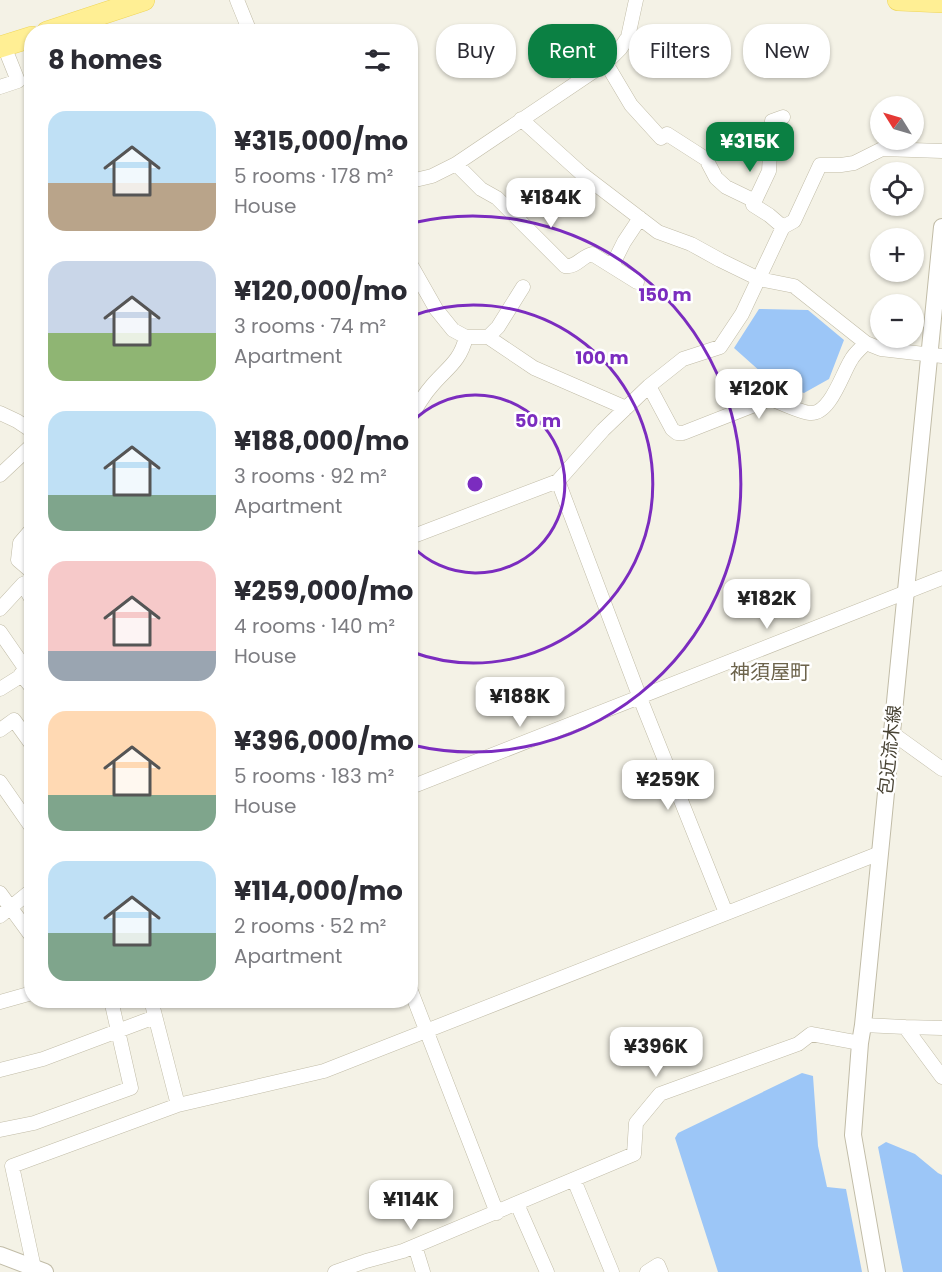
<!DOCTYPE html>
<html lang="en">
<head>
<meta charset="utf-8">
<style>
  body { margin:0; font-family:Poppins,"Noto Sans JP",sans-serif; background:#f7f7f7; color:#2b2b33; height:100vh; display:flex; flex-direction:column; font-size:22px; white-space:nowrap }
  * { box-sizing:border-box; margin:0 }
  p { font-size:20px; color:#7c7c81 }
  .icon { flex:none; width:33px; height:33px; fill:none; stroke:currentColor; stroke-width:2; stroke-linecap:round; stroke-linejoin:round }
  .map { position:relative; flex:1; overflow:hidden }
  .side { position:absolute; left:24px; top:24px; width:394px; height:984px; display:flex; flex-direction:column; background:#fff; border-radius:24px; box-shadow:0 2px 4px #0004 }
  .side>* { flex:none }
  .banner { position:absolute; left:436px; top:24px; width:416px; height:54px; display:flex; gap:12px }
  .needle { width:39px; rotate:307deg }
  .tools { position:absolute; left:870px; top:96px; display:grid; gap:12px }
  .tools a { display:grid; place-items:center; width:54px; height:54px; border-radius:50%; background:#fff; box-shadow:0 2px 4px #0004; font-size:30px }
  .price { position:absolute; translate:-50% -51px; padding:0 14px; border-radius:12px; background:#fff; color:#222; font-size:20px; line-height:39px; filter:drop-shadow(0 2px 3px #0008) }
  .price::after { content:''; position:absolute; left:50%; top:36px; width:18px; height:14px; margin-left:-9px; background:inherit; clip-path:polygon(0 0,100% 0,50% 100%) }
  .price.on { background:#0b8043; color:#fff }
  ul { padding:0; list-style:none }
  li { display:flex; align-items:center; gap:18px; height:150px; padding:0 24px }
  li span { display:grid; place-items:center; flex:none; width:168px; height:120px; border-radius:18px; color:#555 }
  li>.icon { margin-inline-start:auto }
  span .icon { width:72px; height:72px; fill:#fffc; stroke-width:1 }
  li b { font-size:26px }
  h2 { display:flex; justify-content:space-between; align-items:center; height:72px; padding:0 24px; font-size:26px }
  .chip { padding:0 21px; border-radius:24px; background:#fff; box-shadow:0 2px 4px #0004; font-size:21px; line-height:54px }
  .chip.on { background:#0b8043; color:#fff }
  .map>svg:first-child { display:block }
  .water { fill:#9cc6f7 }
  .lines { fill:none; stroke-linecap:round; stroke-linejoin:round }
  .minor-casing { stroke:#c1bca7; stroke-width:15 }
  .tertiary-casing { stroke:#c1bca7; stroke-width:18 }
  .primary-casing { stroke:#efd65a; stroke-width:22 }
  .path { stroke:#c4ba97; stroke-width:2; stroke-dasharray:3 3; stroke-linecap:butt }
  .minor { stroke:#fff; stroke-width:14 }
  .tertiary { stroke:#fff; stroke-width:16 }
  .primary { stroke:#ffef94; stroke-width:21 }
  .ring { fill:none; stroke:#7b2cbf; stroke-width:3 }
  .labels { text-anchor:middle; stroke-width:5; stroke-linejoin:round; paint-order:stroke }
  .street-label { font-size:18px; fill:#484334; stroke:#fff }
  .neighbourhood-label { font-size:20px; fill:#6c634b; stroke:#fff }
  .centre { fill:#7b2cbf; stroke:#fff; stroke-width:3 }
  .ring-label { font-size:18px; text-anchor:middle; font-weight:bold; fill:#7b2cbf; stroke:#fff; stroke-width:5; stroke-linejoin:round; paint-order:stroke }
</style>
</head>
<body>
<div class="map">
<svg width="942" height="1272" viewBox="0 0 942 1272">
  <rect width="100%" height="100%" fill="#f4f2e6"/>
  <!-- water -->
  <path class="water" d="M759,309L808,310L844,340L829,379L804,393L772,382L734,348Z
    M802,1073L813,1076L818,1146L827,1187L846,1189L862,1272H718L675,1138L678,1133Z
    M886,1142L915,1154L938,1173L942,1175V1272H903L878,1147Z"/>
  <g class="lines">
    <!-- minor casing -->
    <g class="minor-casing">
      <path id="minor" d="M237,0L250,32
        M606,63L631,105L661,138L667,134L706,159L716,178L726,187L755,201
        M0,87L18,81L4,46
        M521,119L582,174L658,232L691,244L720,260L759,279L794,286L866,343L881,349L942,356
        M456,164L481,189L497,198L565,266C576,268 582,256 592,254L637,282
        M411,181L432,176L456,164L606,63L620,49L628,37L636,0
        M783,227L769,215L753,205L769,171L772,121L783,117
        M411,265L436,309L453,330L466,337H488L534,368L626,408
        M612,266L624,242L640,218
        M488,337L498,327L523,287
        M649,386L672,429L677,433H683L770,399C780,402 800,412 810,413C830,415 842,374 851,360C854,354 861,348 866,343
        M0,413L17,421L32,431
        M411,416C417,407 423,396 430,388C445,369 460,363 466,337
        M0,475L32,445
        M558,481L640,698L726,913
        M32,529L20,543L18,560L32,572
        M411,537L558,481L603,430L649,386L683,359L720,347L742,314L783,227L794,221L820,165H841L854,163L882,149L942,151
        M23,584L32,600
        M0,609L23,584L32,580
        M0,632L27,671
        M21,674L32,688
        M0,689L32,669
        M0,730L14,720L32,745
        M892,733L942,769
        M0,782L32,828
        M411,787L942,578
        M0,893L32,937
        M0,916L32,890
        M411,991L497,1213
        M151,1000L178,1105
        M0,1002L32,993
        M863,1025L905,1027
        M942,1028L905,1027L942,1077
        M0,1070L43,1059L155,1017
        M0,1130L34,1123L131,1088L111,1000
        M574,1180L612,1272
        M517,1204L547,1272
        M415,1246L423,1272
        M34,1268L12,1166L178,1105L324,1071L880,853
        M335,1272L366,1261L403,1251L634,1154L636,1123L660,1094L798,1044L811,1034L860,1043
        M647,1272L658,1265L661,1272"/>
    </g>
    <!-- tertiary casing -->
    <g class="tertiary-casing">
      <path id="tertiary" d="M0,1255L45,1272
        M877,1272L853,1135L860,1043L863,1025L942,227"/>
    </g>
    <!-- primary casing -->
    <g class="primary-casing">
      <path id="primary" d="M898,0L942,2
        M47,32L144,0
        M0,47L32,37"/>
    </g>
    <!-- path -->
    <path class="path" d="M411,649L412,652"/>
    <!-- minor -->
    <use href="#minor" class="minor"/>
    <!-- tertiary -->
    <use href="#tertiary" class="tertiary"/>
    <!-- primary -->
    <use href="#primary" class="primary"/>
  </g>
  <!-- distance rings -->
  <g class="ring">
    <path d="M412 422A89 89 0 1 1 412 546"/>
    <path d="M412 316A179 179 0 1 1 412 652"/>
    <path d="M412 223A268 268 0 1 1 412 745"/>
  </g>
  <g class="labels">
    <!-- street labels -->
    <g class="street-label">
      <text transform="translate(890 750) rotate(-84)" y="6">包近流木線</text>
    </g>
    <!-- neighbourhood labels -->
    <g class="neighbourhood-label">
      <text x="770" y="679">神須屋町</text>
    </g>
  </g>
  <circle cx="475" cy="484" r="9" class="centre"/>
  <g class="ring-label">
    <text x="665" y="301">150 m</text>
    <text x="602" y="364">100 m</text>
    <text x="538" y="427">50 m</text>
  </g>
</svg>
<div class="tools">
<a><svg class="needle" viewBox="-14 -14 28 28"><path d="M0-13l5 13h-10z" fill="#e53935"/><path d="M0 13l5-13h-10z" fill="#7c7c81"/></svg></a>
<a><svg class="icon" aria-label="locate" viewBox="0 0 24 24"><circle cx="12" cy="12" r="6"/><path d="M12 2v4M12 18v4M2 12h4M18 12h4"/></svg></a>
<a>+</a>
<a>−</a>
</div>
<b class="price on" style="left:750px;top:173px">¥315K</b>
<b class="price" style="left:551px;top:229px">¥184K</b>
<b class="price" style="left:759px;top:420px">¥120K</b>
<b class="price" style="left:767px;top:630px">¥182K</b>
<b class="price" style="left:520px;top:728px">¥188K</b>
<b class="price" style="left:668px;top:811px">¥259K</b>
<b class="price" style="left:656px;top:1078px">¥396K</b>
<b class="price" style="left:411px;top:1231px">¥114K</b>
<div class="banner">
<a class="chip">Buy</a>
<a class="chip on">Rent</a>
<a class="chip">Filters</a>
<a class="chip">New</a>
</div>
<section class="side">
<h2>8 homes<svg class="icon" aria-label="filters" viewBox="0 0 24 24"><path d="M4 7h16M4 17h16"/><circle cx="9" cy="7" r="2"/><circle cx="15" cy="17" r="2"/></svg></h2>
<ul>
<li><span style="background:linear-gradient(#bfe0f5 60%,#b9a48a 0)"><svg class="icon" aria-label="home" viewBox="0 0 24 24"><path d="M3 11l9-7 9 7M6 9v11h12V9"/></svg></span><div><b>¥315,000/mo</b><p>5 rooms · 178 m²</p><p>House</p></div></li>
<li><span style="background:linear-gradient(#c9d6e8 60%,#8fb573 0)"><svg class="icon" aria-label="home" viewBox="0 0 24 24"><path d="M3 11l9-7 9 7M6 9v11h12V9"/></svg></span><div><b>¥120,000/mo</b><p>3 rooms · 74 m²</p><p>Apartment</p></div></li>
<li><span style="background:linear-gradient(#bfe0f5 70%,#7fa58c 0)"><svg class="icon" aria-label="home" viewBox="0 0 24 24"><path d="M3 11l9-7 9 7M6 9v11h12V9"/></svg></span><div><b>¥188,000/mo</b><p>3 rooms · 92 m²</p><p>Apartment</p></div></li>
<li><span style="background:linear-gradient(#f6c9c9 75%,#9aa5b1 0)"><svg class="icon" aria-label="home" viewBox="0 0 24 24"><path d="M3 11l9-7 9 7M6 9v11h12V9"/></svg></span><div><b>¥259,000/mo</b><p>4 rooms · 140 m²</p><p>House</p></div></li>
<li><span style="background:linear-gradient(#ffd9b3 70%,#7fa58c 0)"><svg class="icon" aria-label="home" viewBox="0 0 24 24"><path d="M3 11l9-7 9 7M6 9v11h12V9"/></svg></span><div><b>¥396,000/mo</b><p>5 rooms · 183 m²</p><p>House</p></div></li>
<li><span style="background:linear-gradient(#bfe0f5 60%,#7fa58c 0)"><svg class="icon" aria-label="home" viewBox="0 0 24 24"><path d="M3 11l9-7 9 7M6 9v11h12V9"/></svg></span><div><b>¥114,000/mo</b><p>2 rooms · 52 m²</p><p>Apartment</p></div></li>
</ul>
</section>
</div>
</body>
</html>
